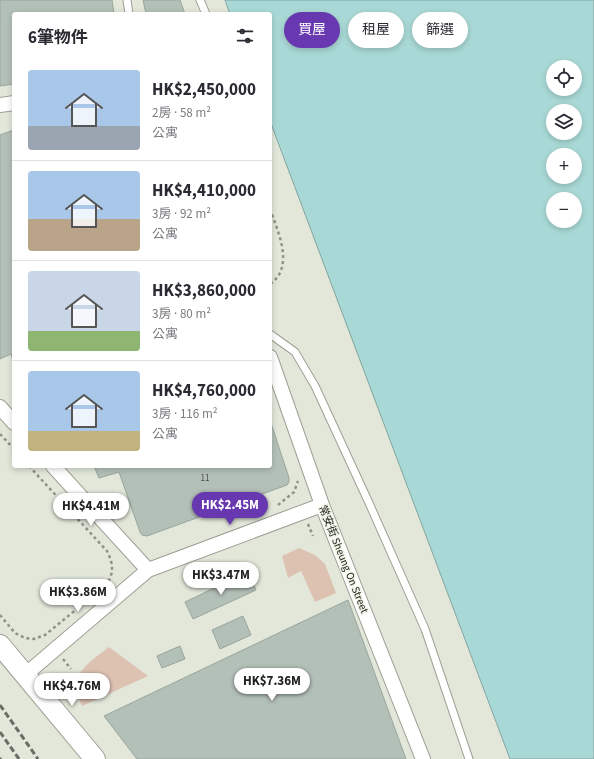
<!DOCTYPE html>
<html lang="zh-TW">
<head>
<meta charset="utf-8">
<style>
  body { margin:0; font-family:"Source Sans 3","Noto Sans TC",sans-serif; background:#f7f7f7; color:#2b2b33; height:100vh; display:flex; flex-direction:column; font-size:15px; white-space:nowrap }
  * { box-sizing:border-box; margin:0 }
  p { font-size:13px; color:#7c7c81 }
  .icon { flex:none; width:22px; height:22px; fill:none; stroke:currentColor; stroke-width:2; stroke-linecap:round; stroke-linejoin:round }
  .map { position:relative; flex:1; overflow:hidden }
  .details { position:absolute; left:12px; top:12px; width:260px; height:456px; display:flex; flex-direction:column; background:#fff; border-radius:4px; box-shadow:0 2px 6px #0003 }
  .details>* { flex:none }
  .guide { position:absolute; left:284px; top:12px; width:250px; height:36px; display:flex; gap:8px }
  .controls { position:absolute; left:546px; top:60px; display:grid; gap:8px }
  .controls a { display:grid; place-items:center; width:36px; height:36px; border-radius:50%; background:#fff; box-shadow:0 2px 6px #0003; font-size:20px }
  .price { position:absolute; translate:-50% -34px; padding:0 9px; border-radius:14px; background:#fff; color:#222; font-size:13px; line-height:26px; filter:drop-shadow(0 1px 2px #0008) }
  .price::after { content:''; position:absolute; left:50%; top:24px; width:12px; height:9px; margin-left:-6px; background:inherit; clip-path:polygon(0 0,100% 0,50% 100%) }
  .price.current { background:#6738af; color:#fff }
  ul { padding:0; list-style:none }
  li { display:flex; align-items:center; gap:12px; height:100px; padding:0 16px }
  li+li { border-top:1px solid #e1e1e2 }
  li span { display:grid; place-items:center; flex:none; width:112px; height:80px; border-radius:4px; color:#555 }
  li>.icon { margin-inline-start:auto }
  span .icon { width:48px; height:48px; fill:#fffc; stroke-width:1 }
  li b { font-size:17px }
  h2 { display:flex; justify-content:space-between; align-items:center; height:48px; padding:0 16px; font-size:17px }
  .pill { padding:0 14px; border-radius:18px; background:#fff; box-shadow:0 2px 6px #0003; font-size:14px; line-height:36px }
  .pill.current { background:#6738af; color:#fff }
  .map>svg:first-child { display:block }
  .green { fill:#ddc2b2 }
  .water { fill:#a9d9d6; stroke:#82a4a0; fill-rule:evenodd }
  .building { fill:#b3c0b8; stroke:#98a59c }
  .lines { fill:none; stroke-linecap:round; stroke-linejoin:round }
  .lane-casing { stroke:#9da195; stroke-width:9 }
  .street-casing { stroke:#9da195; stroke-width:16 }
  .secondary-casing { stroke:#9da195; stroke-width:22 }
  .path { stroke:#8f9289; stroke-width:2.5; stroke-dasharray:3 3; stroke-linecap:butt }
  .lane { stroke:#fff; stroke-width:7 }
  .street { stroke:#fff; stroke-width:14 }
  .secondary { stroke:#fff; stroke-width:20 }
  .rail { stroke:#6a6d65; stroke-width:3; stroke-dasharray:6 3; stroke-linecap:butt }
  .labels { text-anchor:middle; stroke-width:3; stroke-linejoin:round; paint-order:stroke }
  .number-label { font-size:9px; fill:#494e48 }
  .street-label { font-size:11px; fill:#262823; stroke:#f0f4e7 }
</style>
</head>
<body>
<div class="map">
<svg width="594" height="759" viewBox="0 0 594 759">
  <rect width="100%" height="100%" fill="#e2e7da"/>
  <!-- green -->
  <path class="green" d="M299,548L315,555L325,564L336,593L315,602L301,571L288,578L282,556Z
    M109,647L148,676L82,706C68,674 86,665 109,647Z"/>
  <!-- water -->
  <path class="water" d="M225,0H594V759H510L270,121V14H230ZM553,67H575V89H553ZM553,111H575V133H553ZM553,155H575V177H553ZM553,199H575V221H553Z"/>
  <!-- building -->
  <path class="building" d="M0,0H112L114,14H14V84L0,86Z
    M143,0H180L185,14H146Z
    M14,130V363L11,354L0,359V135Z
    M270,420L289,478V482L287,485L147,536L142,535L140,532L119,472L99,478L94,466H270Z
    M248,572L256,590L193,619L185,602Z
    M348,600L406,759H137L104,716Z
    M243,616L251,635L220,649L212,630Z
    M180,646L185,659L162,668L157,656Z"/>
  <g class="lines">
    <!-- lane casing -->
    <g class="lane-casing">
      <path id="lane" d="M127,0L129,14
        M200,0L206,14
        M270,334L295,352L315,386L369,503L425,629L469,759"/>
    </g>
    <!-- street casing -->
    <g class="street-casing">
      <path id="street" d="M0,105L14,103
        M270,357L322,505L423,759
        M0,407L14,423
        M53,466L148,570
        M25,675L148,570L322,505"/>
    </g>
    <!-- secondary casing -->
    <g class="secondary-casing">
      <path id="secondary" d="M0,645L95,759"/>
    </g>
    <!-- path -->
    <path class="path" d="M270,209C278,232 295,267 270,284
      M0,434L14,449
      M29,466L107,551C113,563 115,574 105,586
      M278,505L294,492L298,481
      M308,524L313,536
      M0,615L15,633L25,638L34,639L45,635L94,595
      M63,659L71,669"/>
    <!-- lane -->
    <use href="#lane" class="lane"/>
    <!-- street -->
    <use href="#street" class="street"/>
    <!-- secondary -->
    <use href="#secondary" class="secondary"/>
    <!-- rail -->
    <path class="rail" d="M0,705L38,759
      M0,732L19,759
      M0,758L1,759"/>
  </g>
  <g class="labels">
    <!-- number labels -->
    <g class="number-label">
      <text x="205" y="481">11</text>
    </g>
    <!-- street labels -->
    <g class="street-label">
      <text transform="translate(344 559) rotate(68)" y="4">常安街 Sheung On Street</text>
    </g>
  </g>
</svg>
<div class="controls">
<a><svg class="icon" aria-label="locate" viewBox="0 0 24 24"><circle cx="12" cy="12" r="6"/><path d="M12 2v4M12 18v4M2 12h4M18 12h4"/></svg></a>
<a><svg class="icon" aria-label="layers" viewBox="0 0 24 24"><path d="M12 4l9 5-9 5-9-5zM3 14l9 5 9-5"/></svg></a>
<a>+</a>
<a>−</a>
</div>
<b class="price current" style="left:230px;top:526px">HK$2.45M</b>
<b class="price" style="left:91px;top:527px">HK$4.41M</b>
<b class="price" style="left:221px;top:596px">HK$3.47M</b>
<b class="price" style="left:78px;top:613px">HK$3.86M</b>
<b class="price" style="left:272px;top:702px">HK$7.36M</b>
<b class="price" style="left:72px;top:707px">HK$4.76M</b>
<div class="guide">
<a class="pill current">買屋</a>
<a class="pill">租屋</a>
<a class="pill">篩選</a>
</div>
<section class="details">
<h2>6筆物件<svg class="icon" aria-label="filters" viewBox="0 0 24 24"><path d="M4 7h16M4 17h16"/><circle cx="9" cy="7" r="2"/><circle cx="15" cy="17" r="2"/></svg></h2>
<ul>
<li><span style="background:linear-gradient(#a9c7e8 70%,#9aa5b1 0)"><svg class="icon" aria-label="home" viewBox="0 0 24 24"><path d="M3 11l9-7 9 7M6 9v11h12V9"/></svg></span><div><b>HK$2,450,000</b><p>2房 · 58 m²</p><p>公寓</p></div></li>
<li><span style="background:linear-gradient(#a9c7e8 60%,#b9a48a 0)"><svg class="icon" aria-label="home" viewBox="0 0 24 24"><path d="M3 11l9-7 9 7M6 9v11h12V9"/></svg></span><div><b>HK$4,410,000</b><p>3房 · 92 m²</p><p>公寓</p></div></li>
<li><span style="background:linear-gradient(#c9d6e8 75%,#8fb573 0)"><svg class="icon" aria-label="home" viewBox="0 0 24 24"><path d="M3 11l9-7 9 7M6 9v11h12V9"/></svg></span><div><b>HK$3,860,000</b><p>3房 · 80 m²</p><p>公寓</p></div></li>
<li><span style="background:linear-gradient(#a9c7e8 75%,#c2b280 0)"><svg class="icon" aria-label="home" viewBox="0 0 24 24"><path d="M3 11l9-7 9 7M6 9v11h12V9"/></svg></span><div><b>HK$4,760,000</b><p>3房 · 116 m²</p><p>公寓</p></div></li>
</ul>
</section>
</div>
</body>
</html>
